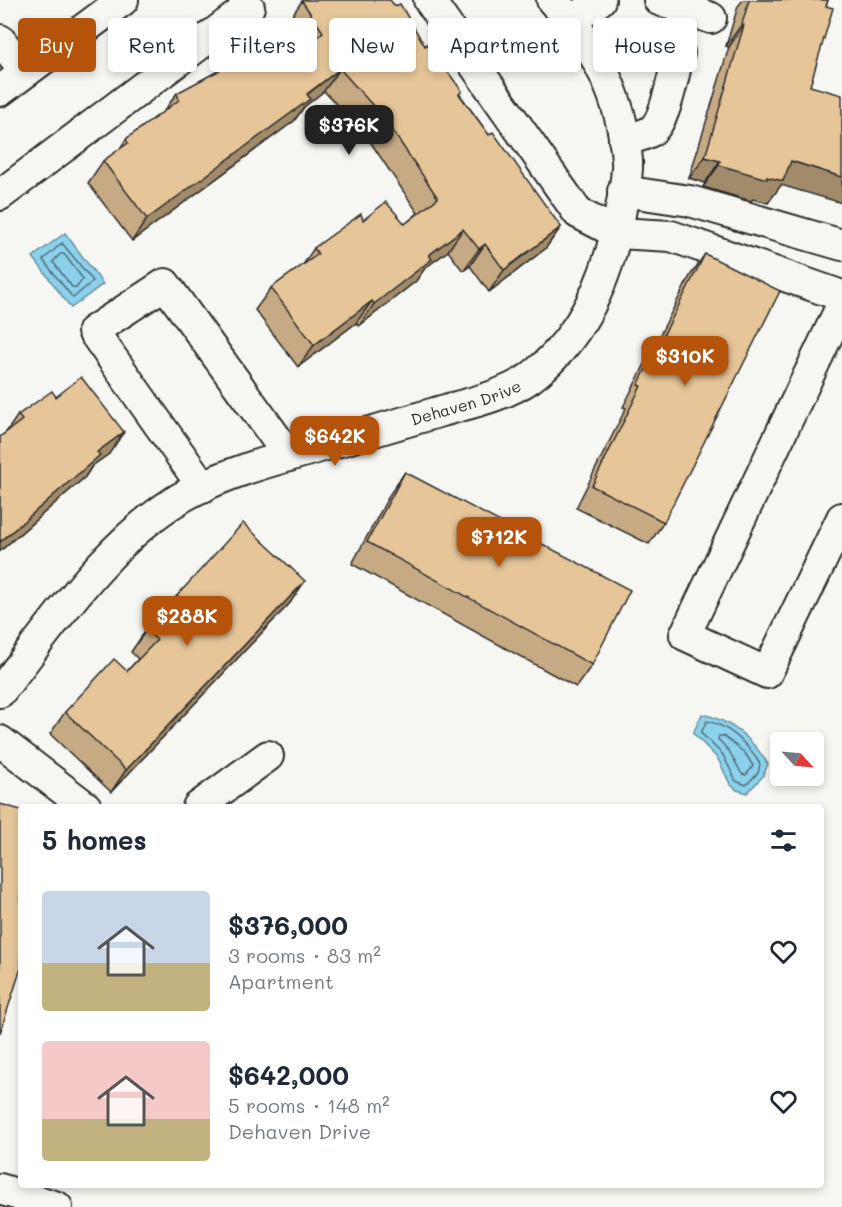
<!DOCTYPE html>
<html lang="en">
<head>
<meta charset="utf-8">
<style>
  body { margin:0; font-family:Mali,sans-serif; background:#f6f6f7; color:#1f2937; height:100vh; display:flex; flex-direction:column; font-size:22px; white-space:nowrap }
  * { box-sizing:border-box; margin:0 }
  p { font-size:20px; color:#747a83 }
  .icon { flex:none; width:33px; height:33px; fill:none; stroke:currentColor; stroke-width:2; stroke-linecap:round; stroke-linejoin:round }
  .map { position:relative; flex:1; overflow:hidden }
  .details { position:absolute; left:18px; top:804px; width:806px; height:384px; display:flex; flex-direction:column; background:#fff; border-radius:6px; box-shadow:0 3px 9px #0003 }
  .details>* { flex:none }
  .banner { position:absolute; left:18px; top:18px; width:807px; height:54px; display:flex; gap:12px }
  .needle { width:39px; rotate:116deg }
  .buttons { position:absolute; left:770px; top:732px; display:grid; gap:12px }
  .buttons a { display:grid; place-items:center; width:54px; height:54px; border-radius:6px; background:#fff; box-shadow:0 3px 9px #0003; font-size:30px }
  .price { position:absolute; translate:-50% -51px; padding:0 14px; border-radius:12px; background:#b45309; color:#fff; font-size:20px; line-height:39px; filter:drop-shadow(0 2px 3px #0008) }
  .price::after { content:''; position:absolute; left:50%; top:36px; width:18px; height:14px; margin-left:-9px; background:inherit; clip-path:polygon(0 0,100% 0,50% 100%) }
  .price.current { background:#222; color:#fff }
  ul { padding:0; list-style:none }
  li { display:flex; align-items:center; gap:18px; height:150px; padding:0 24px }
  li span { display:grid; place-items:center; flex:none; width:168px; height:120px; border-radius:6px; color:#555 }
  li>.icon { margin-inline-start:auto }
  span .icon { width:72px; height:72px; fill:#fffc; stroke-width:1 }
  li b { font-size:26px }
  h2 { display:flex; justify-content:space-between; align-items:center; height:72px; padding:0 24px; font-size:26px }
  .tag { padding:0 21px; border-radius:6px; background:#fff; box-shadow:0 3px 9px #0003; font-size:21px; line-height:54px }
  .tag.current { background:#b45309; color:#fff }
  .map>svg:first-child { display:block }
  .water { fill:#8bd1ec; stroke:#658f9f; stroke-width:1.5 }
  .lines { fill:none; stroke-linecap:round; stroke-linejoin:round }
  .shore { stroke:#516d78; stroke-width:1.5 }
  .minor-casing { stroke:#2b2b2b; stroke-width:34 }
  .minor { stroke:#f6f6f2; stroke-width:30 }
  .wall { fill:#c6aa84; stroke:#2b2b2b; stroke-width:1.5 }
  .shaded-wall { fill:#a18b6b; stroke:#2b2b2b; stroke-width:1.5 }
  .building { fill:#e6c699; stroke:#2b2b2b; stroke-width:1.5 }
  .labels { text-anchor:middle; stroke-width:4.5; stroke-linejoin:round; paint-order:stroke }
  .street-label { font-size:16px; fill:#2b2b2b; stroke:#f6f6f2 }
</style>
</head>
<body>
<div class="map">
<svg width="842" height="1207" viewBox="0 0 842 1207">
  <rect width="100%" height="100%" fill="#f6f6f2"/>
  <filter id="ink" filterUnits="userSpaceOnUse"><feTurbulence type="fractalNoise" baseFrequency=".0167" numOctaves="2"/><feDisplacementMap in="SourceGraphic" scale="12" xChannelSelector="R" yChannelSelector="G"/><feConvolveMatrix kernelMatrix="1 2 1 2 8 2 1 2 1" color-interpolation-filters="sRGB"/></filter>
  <g filter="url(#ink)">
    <!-- water -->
    <path class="water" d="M65,233L103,284L71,308L33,257Z
      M702,714C733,721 752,739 768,764L763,776L747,793L737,790L730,784L718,759L693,733Z"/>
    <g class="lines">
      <!-- shore -->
      <path class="shore" d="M62,243L93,281L73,298L43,260Z
        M60,254H64L83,279L76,288L72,287L53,262Z
        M707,721C730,726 748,745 760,764L758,773L746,785L736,781L723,755L701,733Z
        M719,736H723L745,753L753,766L746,775L742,774L729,751L718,739Z"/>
      <!-- minor casing -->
      <g class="minor-casing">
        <g id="minor">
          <path d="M429,0L578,213L617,233L671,236L842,296"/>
          <path d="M659,0L711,18"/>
          <path d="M572,21L600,0"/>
          <path d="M0,40L25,72"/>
          <path d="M0,91L123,0"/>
          <path d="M624,140C632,138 643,136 651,131C666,121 674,71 679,53"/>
          <path d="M623,191L690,201L842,245"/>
          <path d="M0,195L249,7L244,0"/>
          <path d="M842,305L685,635L767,673L842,518"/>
          <path d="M203,487L93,331L165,284L289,456"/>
          <path id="s1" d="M0,692C53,624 113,533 191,492C227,473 267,462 306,451C349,438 392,426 435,413C465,404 503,397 530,378C586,336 611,270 622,203C624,190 628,174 627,161C623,99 595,44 552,0"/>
          <path d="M0,741L86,807"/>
          <path d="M198,807L268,756"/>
          <path d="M0,1189L57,1207"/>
        </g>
      </g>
      <!-- minor -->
      <use href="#minor" class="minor"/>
    </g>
    <!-- wall -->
    <path class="wall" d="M743,0H828L826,6L810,86L781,185L768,203L753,199L751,201L703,187L705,183L689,178L729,47L726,46L738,6Z
      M302,1L425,46L489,135L561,227L545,249L489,292L470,266L463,271L448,251L425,268L416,281L359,326L356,323L298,367L255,310L271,288L303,265L314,248L363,220L405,224L418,213L369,140L324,91L304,107L294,121L132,241L88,183L103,161L119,150L126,139L164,111L177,93L284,65L304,48L287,23Z
      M705,254L664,522L649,544L576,508L626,408L623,407L690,276Z
      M18,415L109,454L92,466L85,477L0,551V437L7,431Z
      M405,472L592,665L576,687L352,564L390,494Z
      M290,603L111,792L50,734L65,712L127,671L138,659L131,652L146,630Z"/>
    <!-- shaded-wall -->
    <path class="shaded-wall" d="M742,24L744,25L729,47L726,46Z
      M340,69L324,91L304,107L294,121L132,241L147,219Z
      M705,157L720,161L705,183L689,178Z
      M791,161L842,177V203L781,185L768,203L753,199L751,201L703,187L719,165L767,177Z
      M561,227L545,249L489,292L504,270Z
      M463,229L448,251L425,268L416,281L359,326L374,304L429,255Z
      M485,244L470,266L463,271L479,249Z
      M372,301L356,323L298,367L314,345Z
      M124,432L109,454L92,466L85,477L0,551V542L97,452Z
      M305,581L290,603L111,792L126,770Z"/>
    <!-- building -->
    <path class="building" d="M303,0H390L395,6L400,4L425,46L427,44L462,91L459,94L489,135L493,132L561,227L504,270L485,244L479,249L463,229L429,255L432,259L374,304L372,301L314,345L271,288L318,254L314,248L361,214L363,220L386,202L405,224L438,198L384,118L340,69L307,94L310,99L147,219L103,161L128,143L126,139L179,100L177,93L218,71L262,37L284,65L323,32L302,1Z
      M749,0H828L826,6L833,8L810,86L842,95V177L791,161L783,181L767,177V179L719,165L720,161L705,157L744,25L742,24Z
      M705,254L780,291L664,522L592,486L641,386L638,385Z
      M81,377L124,432L97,452L100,455L0,542V437L22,420L18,415L52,391L56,397Z
      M405,472L630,590L592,665L367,542Z
      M243,523L305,581L126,770L65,712L114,659L127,671L157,640L146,630Z
      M0,804L21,810V968L0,1033Z"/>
  </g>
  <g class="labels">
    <!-- street labels -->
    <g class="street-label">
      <text dy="6" stroke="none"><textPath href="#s1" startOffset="568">Dehaven Drive</textPath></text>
    </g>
  </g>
</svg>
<div class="buttons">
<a><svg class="needle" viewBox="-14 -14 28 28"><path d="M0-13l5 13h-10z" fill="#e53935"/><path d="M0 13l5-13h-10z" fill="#747a83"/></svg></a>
</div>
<b class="price current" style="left:349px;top:156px">$376K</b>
<b class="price" style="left:685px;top:387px">$310K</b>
<b class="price" style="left:335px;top:467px">$642K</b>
<b class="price" style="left:499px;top:568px">$712K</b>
<b class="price" style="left:187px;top:647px">$288K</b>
<div class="banner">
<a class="tag current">Buy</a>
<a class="tag">Rent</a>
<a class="tag">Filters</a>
<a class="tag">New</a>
<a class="tag">Apartment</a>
<a class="tag">House</a>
</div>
<section class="details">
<h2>5 homes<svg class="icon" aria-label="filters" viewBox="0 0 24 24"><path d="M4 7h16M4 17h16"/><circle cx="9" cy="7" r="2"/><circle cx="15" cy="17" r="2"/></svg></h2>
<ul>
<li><span style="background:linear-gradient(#c9d6e8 60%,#c2b280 0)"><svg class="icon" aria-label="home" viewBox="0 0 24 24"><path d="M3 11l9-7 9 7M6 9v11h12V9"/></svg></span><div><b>$376,000</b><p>3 rooms · 83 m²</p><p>Apartment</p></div><svg class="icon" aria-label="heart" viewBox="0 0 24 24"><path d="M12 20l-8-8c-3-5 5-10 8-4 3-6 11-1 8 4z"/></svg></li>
<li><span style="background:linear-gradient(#f6c9c9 65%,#c2b280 0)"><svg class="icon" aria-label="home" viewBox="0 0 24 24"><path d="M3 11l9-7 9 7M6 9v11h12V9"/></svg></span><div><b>$642,000</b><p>5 rooms · 148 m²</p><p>Dehaven Drive</p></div><svg class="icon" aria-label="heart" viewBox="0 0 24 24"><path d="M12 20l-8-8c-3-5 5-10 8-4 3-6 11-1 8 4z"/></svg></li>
</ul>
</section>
</div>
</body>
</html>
